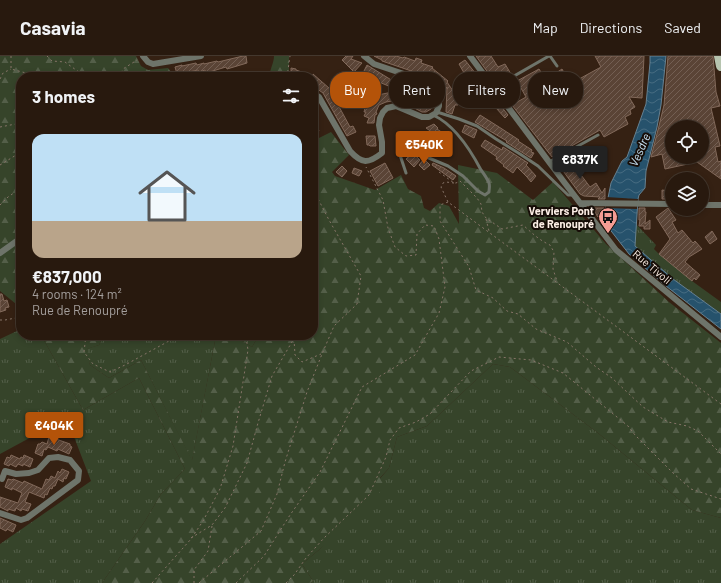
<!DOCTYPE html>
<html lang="en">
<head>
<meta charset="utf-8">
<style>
  body { margin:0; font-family:Barlow,sans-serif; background:#302217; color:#f1f3f6; height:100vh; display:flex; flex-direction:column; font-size:15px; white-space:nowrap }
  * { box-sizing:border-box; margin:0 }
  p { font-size:13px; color:#a5a09e }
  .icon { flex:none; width:22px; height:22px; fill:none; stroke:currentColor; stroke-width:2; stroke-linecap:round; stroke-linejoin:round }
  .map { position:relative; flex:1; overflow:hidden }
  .details { position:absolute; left:16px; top:16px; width:302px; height:268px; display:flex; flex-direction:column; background:#28190e; border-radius:16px; box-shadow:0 2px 6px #0003,0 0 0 1px #44382e }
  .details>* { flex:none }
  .guide { position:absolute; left:330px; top:16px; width:331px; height:36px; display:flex; gap:8px }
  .buttons { position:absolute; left:665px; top:64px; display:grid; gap:8px }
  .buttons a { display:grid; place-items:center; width:44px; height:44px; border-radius:50%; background:#28190e; box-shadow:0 2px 6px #0003,0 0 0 1px #44382e; font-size:20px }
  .price { position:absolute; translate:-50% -34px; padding:0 9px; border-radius:4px; background:#b45309; color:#fff; font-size:13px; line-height:26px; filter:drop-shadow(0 1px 2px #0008) }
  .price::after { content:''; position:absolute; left:50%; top:24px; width:12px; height:9px; margin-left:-6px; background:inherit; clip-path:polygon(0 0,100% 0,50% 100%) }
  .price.active { background:#222; color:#fff }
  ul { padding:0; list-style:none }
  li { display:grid; align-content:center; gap:8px; height:212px; padding:0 16px }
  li+li { border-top:1px solid #44382e }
  li span { display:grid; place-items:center; height:124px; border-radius:12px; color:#555 }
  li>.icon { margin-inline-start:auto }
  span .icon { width:72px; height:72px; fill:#fffc; stroke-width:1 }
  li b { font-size:17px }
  h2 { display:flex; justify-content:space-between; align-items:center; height:48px; padding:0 16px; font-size:17px }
  .tag { padding:0 14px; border-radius:16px; background:#28190e; box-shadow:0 2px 6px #0003,0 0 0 1px #44382e; font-size:14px; line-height:36px }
  .tag.active { background:#b45309; color:#fff }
  header { display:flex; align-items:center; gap:24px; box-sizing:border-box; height:56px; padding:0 20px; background:#28190e; border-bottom:1px solid #44382e }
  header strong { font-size:19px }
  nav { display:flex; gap:22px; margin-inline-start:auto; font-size:14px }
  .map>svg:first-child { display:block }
  .grass { fill:url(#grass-tufts) }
  .forest { fill:url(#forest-firs) }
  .water { fill:url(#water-waves); stroke:#668191 }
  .pier { fill:#352113 }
  .building { fill:url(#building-hatch); stroke:#82695a; fill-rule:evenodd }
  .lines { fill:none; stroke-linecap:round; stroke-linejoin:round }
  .path { stroke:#877569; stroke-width:1; stroke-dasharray:2 3; stroke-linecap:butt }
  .service { stroke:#6e746a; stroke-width:3 }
  .minor { stroke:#6e746a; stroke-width:6 }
  .primary { stroke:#b6c4af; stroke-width:10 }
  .labels { text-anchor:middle; stroke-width:4; stroke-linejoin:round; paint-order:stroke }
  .poi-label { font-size:11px; font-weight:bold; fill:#fdefe6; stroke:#160d07; text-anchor:end }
  .street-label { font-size:11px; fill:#fdefe6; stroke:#160d07 }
  .water-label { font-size:12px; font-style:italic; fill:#cbe7f9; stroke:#160d07 }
</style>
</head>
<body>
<header>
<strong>Casavia</strong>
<nav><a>Map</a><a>Directions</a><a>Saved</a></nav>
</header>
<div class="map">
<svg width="721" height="527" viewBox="0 0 721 527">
  <defs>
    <pattern id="grass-tufts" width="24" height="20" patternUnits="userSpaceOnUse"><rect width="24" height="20" fill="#36442a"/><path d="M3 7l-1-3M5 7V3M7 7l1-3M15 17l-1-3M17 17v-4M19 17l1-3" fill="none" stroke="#545f49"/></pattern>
    <pattern id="forest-firs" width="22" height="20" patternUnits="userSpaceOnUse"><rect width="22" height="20" fill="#36442a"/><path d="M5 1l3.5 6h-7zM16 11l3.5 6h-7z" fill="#545f49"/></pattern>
    <pattern id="water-waves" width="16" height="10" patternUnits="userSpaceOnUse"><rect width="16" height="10" fill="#26526c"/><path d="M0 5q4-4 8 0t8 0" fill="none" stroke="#466b81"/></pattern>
    <pattern id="building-hatch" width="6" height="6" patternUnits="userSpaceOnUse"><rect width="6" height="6" fill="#5a4436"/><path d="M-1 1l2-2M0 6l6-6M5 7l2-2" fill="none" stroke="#735f53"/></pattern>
  </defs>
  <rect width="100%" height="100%" fill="#352113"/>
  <!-- grass -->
  <path class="grass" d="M636,168L656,189L654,193L659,198L692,225L721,246V258L673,223L635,190Z
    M21,273V279H41L83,354L139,322L185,413L161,438L145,465L102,527H0V488L91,425L66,360L47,371L35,379L0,398V283Z
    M104,279H225L215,285L192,405L141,304L109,322L90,309L86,293L99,289Z
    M232,279H259L252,291Z
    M493,308L510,311L598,377L692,454L721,462V527H310L313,525L302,508L320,493L389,412L397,381L427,370Z"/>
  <!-- forest -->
  <path class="forest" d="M0,0H136L141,10L148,14L168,12L174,20L187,21H21V252L0,235Z
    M274,0H289V21H258L270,17C271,11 274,6 274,0Z
    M331,76L349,99L332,116L335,120L375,134L401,119L408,133L421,140L424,152L430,155L439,147L449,150L459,168L458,109L497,117L533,144L553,126L606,188L669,246L721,287V462L692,454L598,377L510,311L493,308L427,370L397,381L389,412L380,422L386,430L320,493L302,508L313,525L310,527H102L145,465L161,438L185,413L139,322L83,354L41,279H104L99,289L87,293L90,309L109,322L141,304L192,404L215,285L225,279H232L252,291L259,279H313V85Z"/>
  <!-- water -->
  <path class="water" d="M650,0H666L661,49L657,71L646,115L645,132L639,139L638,143L635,190L673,223L721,258V273L666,230L629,198L608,171L606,152L611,127L622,105L627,101L646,48L650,7Z"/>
  <!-- pier -->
  <path class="pier" d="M606,141L638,143L637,153L606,152Z"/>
  <!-- building -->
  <path class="building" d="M243,0H246L247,7L227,13L226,11L206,17L205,14L199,16L198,14L184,17V16L177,18L175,11L182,9V10L196,7L197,9L204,7V8L217,5L218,6Z
    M346,0H353L351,3L362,7L354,16L342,4Z
    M374,0H396L403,2L404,1L415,5L416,2L422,4L421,7L433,11L432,12L448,25L447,26L453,35L468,24L459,8L465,4L508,59L505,62L496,52L495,53L478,32L476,33L472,28L458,38V49H455L452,58L446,56L447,31L444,35L437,28L429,21L382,5V4Z
    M476,0H491L498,11L505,8L511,18L496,25H494Z
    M595,0H644L642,42L629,41L635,51L630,54L631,58L625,61L628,68L604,81L600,74L552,101L512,49L526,41L517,25L539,13L547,26L557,20L556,17L562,13L570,28L601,11Z
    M668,0H713L716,36L720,50L711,52L720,90L715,91L718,106L721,105V123L697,106L665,113L662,98L651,101L659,70L664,49ZM672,71H702V101H672Z
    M367,9L393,25L391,31L374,24L373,25L367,23V25L361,21Z
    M291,12L296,13V14L313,20V18L329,32L350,71L353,70L356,76L347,80L323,37L313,30V21H291Z
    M397,35L421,44L423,40L434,48L431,53L426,56H422L403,46L392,45L386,46L379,49L376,56L377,58L375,59L374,67H367L369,62L364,60L366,56H364L365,52L363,51L365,48L363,42L368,44L378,39Z
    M480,59L499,71L519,84L518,85L532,94L531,96L534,97L531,102L506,86L507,85L500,81L475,66Z
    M313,64L319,75L313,79Z
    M434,68L438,72L437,73L449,81L443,91L438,87L440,84L435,80L436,79L426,72Z
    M465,69L477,74L474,82L462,76Z
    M366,80H375L376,90H370L369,89H367Z
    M485,84L502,94L503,91L528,107L526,109L536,120L531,126L527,121L517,111L513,117L503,110L504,109L496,103L497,101L481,90Z
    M411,98L413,101L415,99L420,104L414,111L406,103Z
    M567,100L590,131L596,127L602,137L605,132V143H598L600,141L584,140L580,138L558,108L559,104Z
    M424,103L430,109L424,114L419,109Z
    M385,107L393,122L378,130L370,115Z
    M433,107L444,112L456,120L453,124L432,109Z
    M342,110L347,115L342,121L336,116Z
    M354,112L362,115L359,120L352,117Z
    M662,134L670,135V143H662Z
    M592,152H604V161H598Z
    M639,152H645V156H646L645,168L650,164V173H644V170H639L640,164H639Z
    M668,152L676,164L672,166L678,177L682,174L693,187L695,185L702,193L689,201L685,206L700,219L696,224L694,222L692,225L659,198L670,183L656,161Z
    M712,175L717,183L710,188L705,181Z
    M0,238H2L4,245L7,244L9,251L5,252L6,254L0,256Z
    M49,381L56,384V383L70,388V390L72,391L69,398L58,393L57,395L48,391L46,394L44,393L42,400L35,397L38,388H40L42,386L47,388Z
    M11,399L20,403L21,401L23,402L24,399L33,403L30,411L23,408V410L18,408L16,411L10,408L9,410L4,408L7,401L10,402Z
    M62,413L69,416L66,423L64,422L63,426L58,423L55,430H53L52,433L50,432L47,439L45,438L44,442L29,436L25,446L31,448L28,455L22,453L21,455L16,452L15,455L8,453V455L0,451V441L18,447L22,437L12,432V434L5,431L8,423L12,424L13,423L23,427L24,425L42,433L46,423L49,424L51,420L55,422L58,415L60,417Z
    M0,462L16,469L13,476L7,473L6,475L0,472Z"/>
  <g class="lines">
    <!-- path -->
    <path class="path" d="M11,0V13L26,17L27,21
      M47,0L52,5L65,6L83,19L90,21
      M119,21L123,13L137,4
      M287,21L290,0
      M0,23L3,17L11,13
      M0,71L21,67
      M0,109L21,96
      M439,116L454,127H456L460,125L477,142L481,148L482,156L486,162L502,173L523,169C532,177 539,184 550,189L554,196L553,213L557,225
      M454,127L446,126L443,127L441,131L448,146L721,348
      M448,146L440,149V165L469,211L476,234L493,242L507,255L518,258L536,273L567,286L596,311L612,322L643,351L668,366L687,370L698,375L721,398
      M0,149L8,141L21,132
      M486,163L489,175
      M313,233L314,236L313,238
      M0,264H5L21,261
      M86,279L84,296L93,308L110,316L125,309L180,279
      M294,283L295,299L302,306L321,298
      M191,482L212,469L225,452L247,407L258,367L272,320L296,279
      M152,527L191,483L203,465L220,433L233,390L248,294L246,281L244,279
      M194,527V514L208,495L212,470
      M199,527L261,475L277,438L285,406L307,336L322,298L334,270L357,248L361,220L329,164L315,137L313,136
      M236,527L264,500L288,462L320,416L362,331L415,299L439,257L445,231L439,183L434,170L425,169L417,178L416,199L406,200L395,191L388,172L383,144L366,111
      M286,527L294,519L306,502L324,482L369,439L386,401L390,384L399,372L416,366L430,358L471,315L499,301L531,304L563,317L628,370L635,379L673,417L691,433L721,443"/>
    <!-- service -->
    <path class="service" d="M550,0L557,10
      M493,32L549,0
      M437,56L459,63L477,70L496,83L520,98L538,110L568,139H573
      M549,106L598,79
      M406,117L400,99L405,92L448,110L463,120L478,135L485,139L489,136C489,133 490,130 489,127C487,122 484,118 481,114C470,93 455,69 433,59"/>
    <!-- minor -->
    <path class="minor" d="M143,0L148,6L153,8L201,0
      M470,0L564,126L616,194L721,281
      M313,37L319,41L350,95C362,108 368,108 382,97V86L379,69L380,62L383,56L387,52L396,50L422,61H429L436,57L439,50V42L437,37L429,28L404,18L374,8L364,0
      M581,147L672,148
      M702,149H721
      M0,197L21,182
      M0,457L21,464L27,462L78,424L79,415L70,404L58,401L49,402L38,414L29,417L16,418L5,415L2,423"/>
    <!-- primary -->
    <path class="primary" d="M719,0L721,10"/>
  </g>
  <!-- icons -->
  <defs>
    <g id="bus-pin" transform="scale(1)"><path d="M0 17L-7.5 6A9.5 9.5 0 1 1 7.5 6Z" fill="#f59c93" stroke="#160d07"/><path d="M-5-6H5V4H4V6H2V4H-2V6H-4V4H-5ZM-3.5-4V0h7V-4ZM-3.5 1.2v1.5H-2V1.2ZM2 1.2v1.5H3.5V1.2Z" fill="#111"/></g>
  </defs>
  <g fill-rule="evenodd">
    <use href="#bus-pin" x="608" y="161"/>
  </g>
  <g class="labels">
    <!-- poi labels -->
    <g class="poi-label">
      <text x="594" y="159">Verviers Pont<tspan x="594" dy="13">de Renoupré</tspan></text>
    </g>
    <!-- street labels -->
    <g class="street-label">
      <text transform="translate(652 211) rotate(40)" y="4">Rue Tivoli</text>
    </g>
    <!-- water labels -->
    <g class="water-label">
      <text transform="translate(640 94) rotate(-66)" y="4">Vesdre</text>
    </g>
  </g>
</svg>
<div class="buttons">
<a><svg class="icon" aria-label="locate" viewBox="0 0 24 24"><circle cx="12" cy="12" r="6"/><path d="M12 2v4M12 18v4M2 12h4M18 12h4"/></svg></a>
<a><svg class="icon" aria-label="layers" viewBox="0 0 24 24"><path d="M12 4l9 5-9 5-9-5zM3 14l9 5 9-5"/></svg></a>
</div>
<b class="price" style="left:424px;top:109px">€540K</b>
<b class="price active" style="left:580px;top:124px">€837K</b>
<b class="price" style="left:54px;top:390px">€404K</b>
<div class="guide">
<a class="tag active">Buy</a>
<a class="tag">Rent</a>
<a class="tag">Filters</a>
<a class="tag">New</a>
</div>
<section class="details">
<h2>3 homes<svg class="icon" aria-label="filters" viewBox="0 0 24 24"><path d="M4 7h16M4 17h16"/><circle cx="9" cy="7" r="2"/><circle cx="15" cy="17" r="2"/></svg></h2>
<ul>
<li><span style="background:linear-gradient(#bfe0f5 70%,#b9a48a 0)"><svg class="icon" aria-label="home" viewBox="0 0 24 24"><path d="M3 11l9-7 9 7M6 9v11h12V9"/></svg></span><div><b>€837,000</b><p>4 rooms · 124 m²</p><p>Rue de Renoupré</p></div></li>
</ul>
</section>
</div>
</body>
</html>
